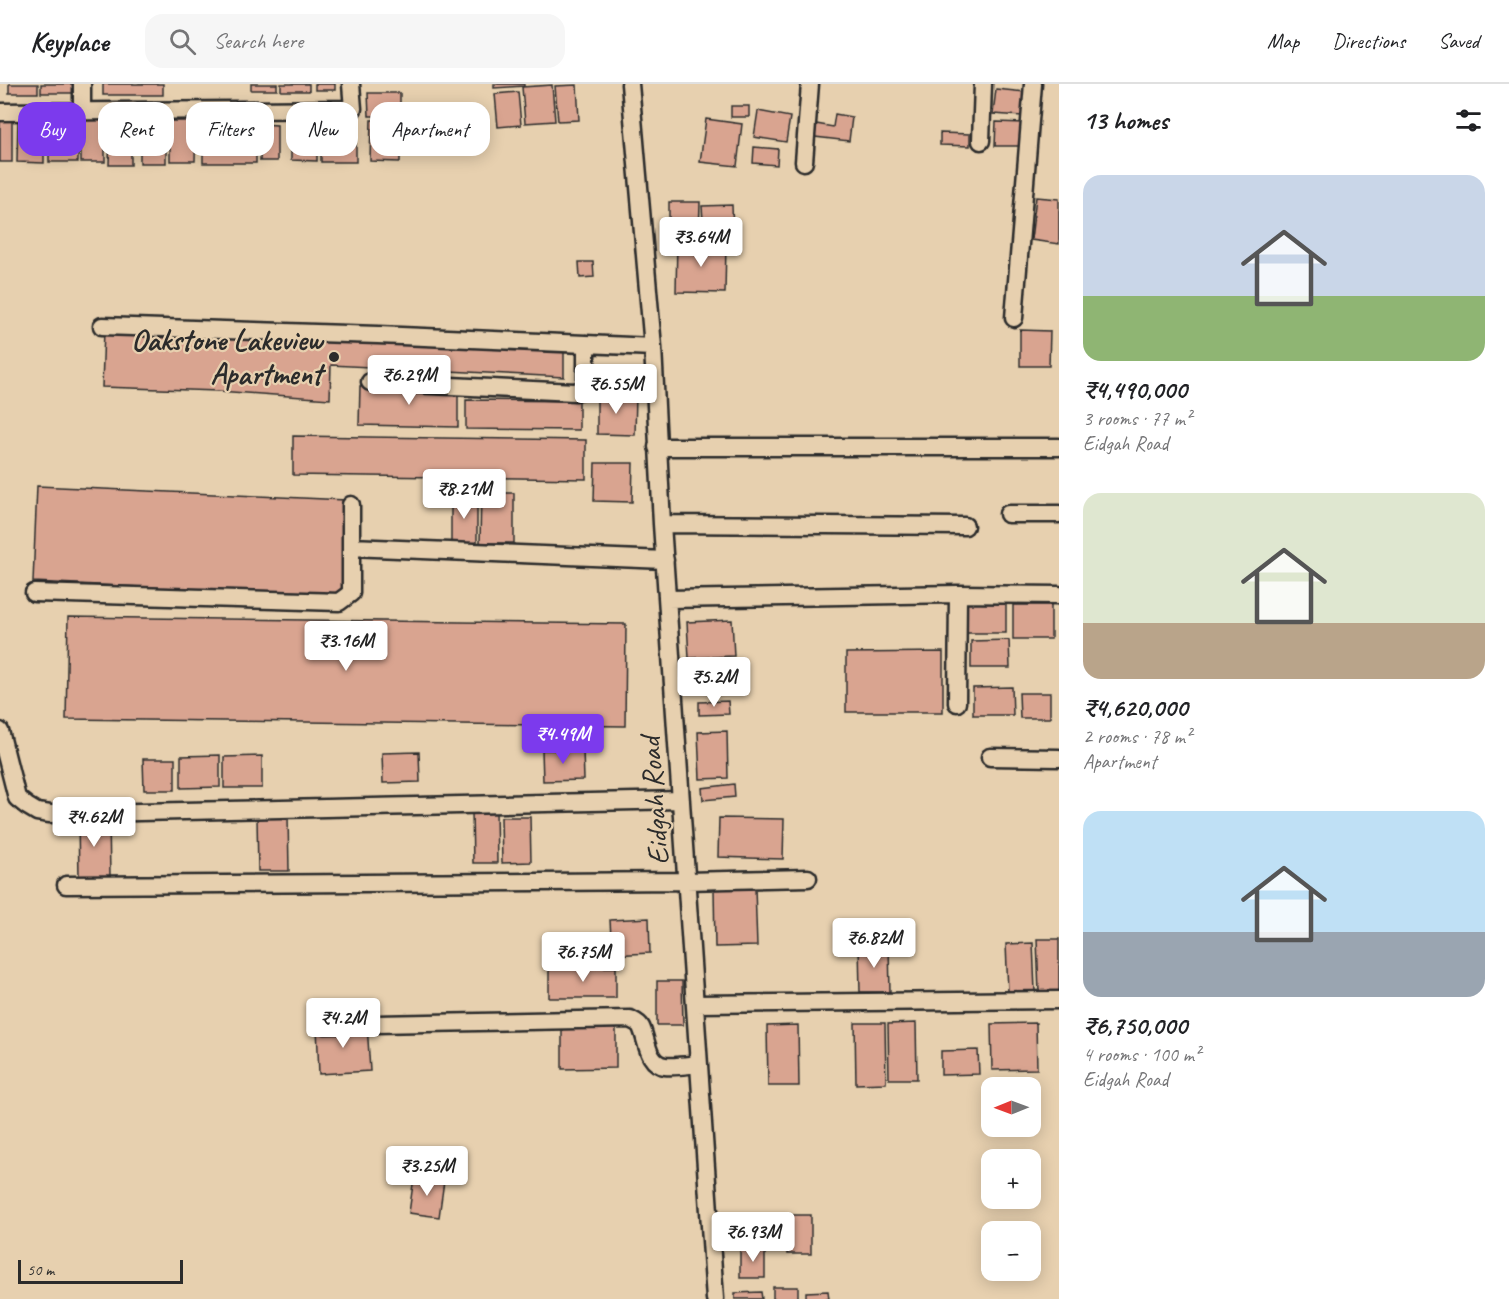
<!DOCTYPE html>
<html lang="en">
<head>
<meta charset="utf-8">
<style>
  body { margin:0; font-family:Caveat,sans-serif; background:#f6f6f6; color:#202124; height:100vh; display:flex; flex-direction:column; font-size:22px; white-space:nowrap }
  * { box-sizing:border-box; margin:0 }
  p { font-size:20px; color:#757577 }
  .icon { flex:none; width:33px; height:33px; fill:none; stroke:currentColor; stroke-width:2; stroke-linecap:round; stroke-linejoin:round }
  .map { position:relative; flex:1; overflow:hidden }
  .drawer { display:flex; flex-direction:column; background:#fff; width:450px }
  .drawer>* { flex:none }
  .top-card { position:absolute; left:18px; top:18px; width:570px; height:54px; display:flex; gap:12px }
  .needle { width:39px; rotate:269deg }
  .buttons { position:absolute; left:981px; top:993px; display:grid; gap:12px }
  .buttons a { display:grid; place-items:center; width:60px; height:60px; border-radius:12px; background:#fff; box-shadow:0 3px 15px #0003; font-size:30px }
  .scale { position:absolute; left:18px; bottom:15px; width:165px; box-sizing:border-box; padding-left:6px; border:3px solid #2b2b2b; border-top:0; font-size:16px; line-height:21px; white-space:nowrap; color:#2b2b2b; -webkit-text-stroke:4px #e7d0af; paint-order:stroke }
  .price { position:absolute; translate:-50% -51px; padding:0 14px; border-radius:6px; background:#fff; color:#222; font-size:20px; line-height:39px; filter:drop-shadow(0 2px 3px #0008) }
  .price::after { content:''; position:absolute; left:50%; top:36px; width:18px; height:14px; margin-left:-9px; background:inherit; clip-path:polygon(0 0,100% 0,50% 100%) }
  .price.on { background:#7c3aed; color:#fff }
  ul { padding:0; list-style:none }
  li { display:grid; align-content:center; gap:12px; height:318px; padding:0 24px }
  li span { display:grid; place-items:center; height:186px; border-radius:18px; color:#555 }
  li>.icon { margin-inline-start:auto }
  span .icon { width:108px; height:108px; fill:#fffc; stroke-width:1 }
  li b { font-size:26px }
  h2 { display:flex; justify-content:space-between; align-items:center; height:72px; padding:0 24px; font-size:26px }
  .chip { padding:0 21px; border-radius:18px; background:#fff; box-shadow:0 3px 15px #0003; font-size:21px; line-height:54px }
  .chip.on { background:#7c3aed; color:#fff }
  header { display:flex; align-items:center; gap:36px; box-sizing:border-box; height:84px; padding:0 30px; background:#fff; border-bottom:2px solid #e0e0e0 }
  header strong { font-size:28px }
  nav { display:flex; gap:33px; margin-inline-start:auto; font-size:21px }
  .search { width:420px; height:54px; background:#f6f6f6; display:flex; align-items:center; gap:15px; box-sizing:border-box; padding:0 21px; border-radius:18px; color:#757577; font-size:22px }
  main { display:flex; flex:1; min-height:0 }
  .map>svg:first-child { display:block }
  .building { fill:#d9a490; stroke:#2b2b2b; stroke-width:1.5 }
  .lines { fill:none; stroke-linecap:round; stroke-linejoin:round }
  .street-casing { stroke:#2b2b2b; stroke-width:21 }
  .street { stroke:#e7d0af; stroke-width:16 }
  .poi-dot { fill:#2b2b2b; stroke:#e7d0af; stroke-width:2 }
  .labels { text-anchor:middle; stroke-width:4.5; stroke-linejoin:round; paint-order:stroke }
  .poi-label { font-size:30px; font-weight:bold; fill:#2b2b2b; stroke:#e7d0af; text-anchor:end }
  .street-label { font-size:30px; fill:#2b2b2b; stroke:#e7d0af }
</style>
</head>
<body>
<header>
<strong>Keyplace</strong>
<div class="search"><svg class="icon" aria-label="search" viewBox="0 0 24 24"><circle cx="10" cy="10" r="6"/><path d="M15 15l6 6"/></svg>Search here</div>
<nav><a>Map</a><a>Directions</a><a>Saved</a></nav>
</header>
<main>
<div class="map">
<svg width="1059" height="1215" viewBox="0 0 1059 1215">
  <rect width="100%" height="100%" fill="#e7d0af"/>
  <filter id="ink" filterUnits="userSpaceOnUse"><feTurbulence type="fractalNoise" baseFrequency=".0167" numOctaves="2"/><feDisplacementMap in="SourceGraphic" scale="12" xChannelSelector="R" yChannelSelector="G"/><feConvolveMatrix kernelMatrix="1 2 1 2 8 2 1 2 1" color-interpolation-filters="sRGB"/></filter>
  <g filter="url(#ink)">
    <!-- building -->
    <path class="building" d="M9,0H38V9H9Z
      M41,0H77V9H41Z
      M103,0H163V11H103Z
      M251,0H277V6H251Z
      M281,0H309V7H281Z
      M315,0H335V6H315Z
      M494,0H524V2L494,4Z
      M552,1L555,37L525,39L522,3Z
      M577,1L579,36L558,37L555,2Z
      M996,5L1025,8L1022,32L993,30Z
      M518,8L521,41L498,43L495,10Z
      M368,9H400V32H369Z
      M731,22H749V33H731Z
      M758,27L790,33L786,58L754,53Z
      M835,30L852,33L849,57L815,53L816,40L833,43Z
      M0,33H12V78H0Z
      M18,33H44V79L17,78Z
      M49,33H78V78H49Z
      M140,34L166,35V79H140Z
      M203,35H256V79H203Z
      M706,35L742,40L737,82L700,78Z
      M81,36H105V78H81Z
      M291,36H317V77L291,76Z
      M321,36H356V78H321Z
      M371,36H400V78L370,77Z
      M170,37H196L195,77H170Z
      M996,38L1025,39V62H995Z
      M261,40L277,41V77H260Z
      M110,43H131V81H109Z
      M940,49L970,50V62L940,61Z
      M754,63L778,65L777,81L753,79Z
      M1036,113L1059,115V160L1031,156Z
      M669,118H700L699,152L669,151Z
      M732,121L733,149L704,151L702,122Z
      M677,158L726,159L725,209L676,208Z
      M579,178H593L594,193L580,194Z
      M104,246L564,264V293L331,281L330,315L218,307L102,303Z
      M1020,246L1050,247L1049,282H1020Z
      M360,302L458,303V343L359,341Z
      M597,311H636L635,351L597,350Z
      M466,316L579,317V346L466,345Z
      M293,352L586,356V395L293,391Z
      M595,379H633L632,418L594,417Z
      M37,402L346,416L342,512L33,498Z
      M481,409H514V459H480Z
      M451,413H477V459H451Z
      M967,518H1006V549H967Z
      M1013,521H1051V555H1013Z
      M68,533L626,540L625,642L66,635Z
      M732,536L734,572L689,574L687,538Z
      M1009,556L1010,584H971V557Z
      M943,568V628H846V569Z
      M1012,603L1013,631H973V604Z
      M1019,609H1050V634H1020Z
      M728,617L729,630L699,631V618Z
      M727,647L728,694L700,695L698,648Z
      M542,666H583L584,696L543,697Z
      M419,668L420,698L383,699L382,669Z
      M220,671V703L181,704V672Z
      M262,672V704H224V673Z
      M143,675H175V706H144Z
      M734,700L735,713L703,716L702,704Z
      M472,727H496L497,779H473Z
      M288,732L289,787H258L257,733Z
      M501,733H530L531,778L502,779Z
      M719,734L784,735L783,775L718,773Z
      M78,736H109L110,792L79,793Z
      M714,804H755L757,862L715,863Z
      M649,834L650,869L612,871L610,836Z
      M1037,855H1059V908H1039Z
      M1033,859L1035,908H1008L1006,860Z
      M859,862H889L890,908H860Z
      M616,883V914H549V884Z
      M657,897H682L683,941H657Z
      M855,939H885L886,999L856,1000Z
      M916,939L917,995H889L888,940Z
      M1036,939L1037,985L992,986L991,940Z
      M367,940L370,987L319,990L317,943Z
      M798,941L799,1002H768L767,942Z
      M616,942V984L562,985V944Z
      M978,966L979,990L941,991V967Z
      M414,1093L444,1097L439,1133L409,1129Z
      M786,1131H811V1170H787Z
      M765,1164V1194H740V1165Z
      M773,1203H798V1215H773Z
      M828,1207L829,1215H806V1208Z
      M761,1208L762,1215H735V1209Z"/>
    <g class="lines">
      <!-- street casing -->
      <g class="street-casing">
        <path id="street" d="M630,0L653,263L662,440L715,1215
          M0,28L353,25L351,0
          M82,28V0
          M981,57L983,0
          M804,78L810,0
          M1014,234L1033,0
          M102,242L378,251L653,263
          M370,298L575,308L584,305L586,296V260
          M657,363H1059
          M1008,430H1059
          M662,440L965,442
          M351,463L665,476
          M34,509L339,518L351,509V421
          M668,515L958,510L1059,511
          M957,619L958,510
          M0,647L17,714L27,722L37,728L50,730L681,716
          M990,673L1059,674
          M66,801L686,797L808,794
          M695,920L1059,916
          M325,941L630,935C634,937 639,939 641,943C647,955 647,980 665,982C675,983 688,981 698,980"/>
      </g>
      <!-- street -->
      <use href="#street" class="street"/>
    </g>
  </g>
  <!-- markers -->
  <circle class="poi-dot" cx="334" cy="273" r="6"/>
  <g class="labels">
    <!-- poi labels -->
    <g class="poi-label">
      <text x="322" y="266">Oakstone Lakeview<tspan x="322" dy="34">Apartment</tspan></text>
    </g>
    <!-- street labels -->
    <g class="street-label">
      <text transform="translate(654 717) rotate(-94)" y="10">Eidgah Road</text>
    </g>
  </g>
</svg>
<div class="buttons">
<a><svg class="needle" viewBox="-14 -14 28 28"><path d="M0-13l5 13h-10z" fill="#e53935"/><path d="M0 13l5-13h-10z" fill="#757577"/></svg></a>
<a>+</a>
<a>−</a>
</div>
<div class="scale">50 m</div>
<b class="price" style="left:701px;top:184px">₹3.64M</b>
<b class="price" style="left:409px;top:322px">₹6.29M</b>
<b class="price" style="left:616px;top:331px">₹6.55M</b>
<b class="price" style="left:464px;top:436px">₹8.21M</b>
<b class="price" style="left:346px;top:588px">₹3.16M</b>
<b class="price" style="left:714px;top:624px">₹5.2M</b>
<b class="price on" style="left:563px;top:681px">₹4.49M</b>
<b class="price" style="left:94px;top:764px">₹4.62M</b>
<b class="price" style="left:874px;top:885px">₹6.82M</b>
<b class="price" style="left:583px;top:899px">₹6.75M</b>
<b class="price" style="left:343px;top:965px">₹4.2M</b>
<b class="price" style="left:427px;top:1113px">₹3.25M</b>
<b class="price" style="left:753px;top:1179px">₹6.93M</b>
<div class="top-card">
<a class="chip on">Buy</a>
<a class="chip">Rent</a>
<a class="chip">Filters</a>
<a class="chip">New</a>
<a class="chip">Apartment</a>
</div>
</div>
<section class="drawer">
<h2>13 homes<svg class="icon" aria-label="filters" viewBox="0 0 24 24"><path d="M4 7h16M4 17h16"/><circle cx="9" cy="7" r="2"/><circle cx="15" cy="17" r="2"/></svg></h2>
<ul>
<li><span style="background:linear-gradient(#c9d6e8 65%,#8fb573 0)"><svg class="icon" aria-label="home" viewBox="0 0 24 24"><path d="M3 11l9-7 9 7M6 9v11h12V9"/></svg></span><div><b>₹4,490,000</b><p>3 rooms · 77 m²</p><p>Eidgah Road</p></div></li>
<li><span style="background:linear-gradient(#dfe7d0 70%,#b9a48a 0)"><svg class="icon" aria-label="home" viewBox="0 0 24 24"><path d="M3 11l9-7 9 7M6 9v11h12V9"/></svg></span><div><b>₹4,620,000</b><p>2 rooms · 78 m²</p><p>Apartment</p></div></li>
<li><span style="background:linear-gradient(#bfe0f5 65%,#9aa5b1 0)"><svg class="icon" aria-label="home" viewBox="0 0 24 24"><path d="M3 11l9-7 9 7M6 9v11h12V9"/></svg></span><div><b>₹6,750,000</b><p>4 rooms · 100 m²</p><p>Eidgah Road</p></div></li>
</ul>
</section>
</main>
</body>
</html>
